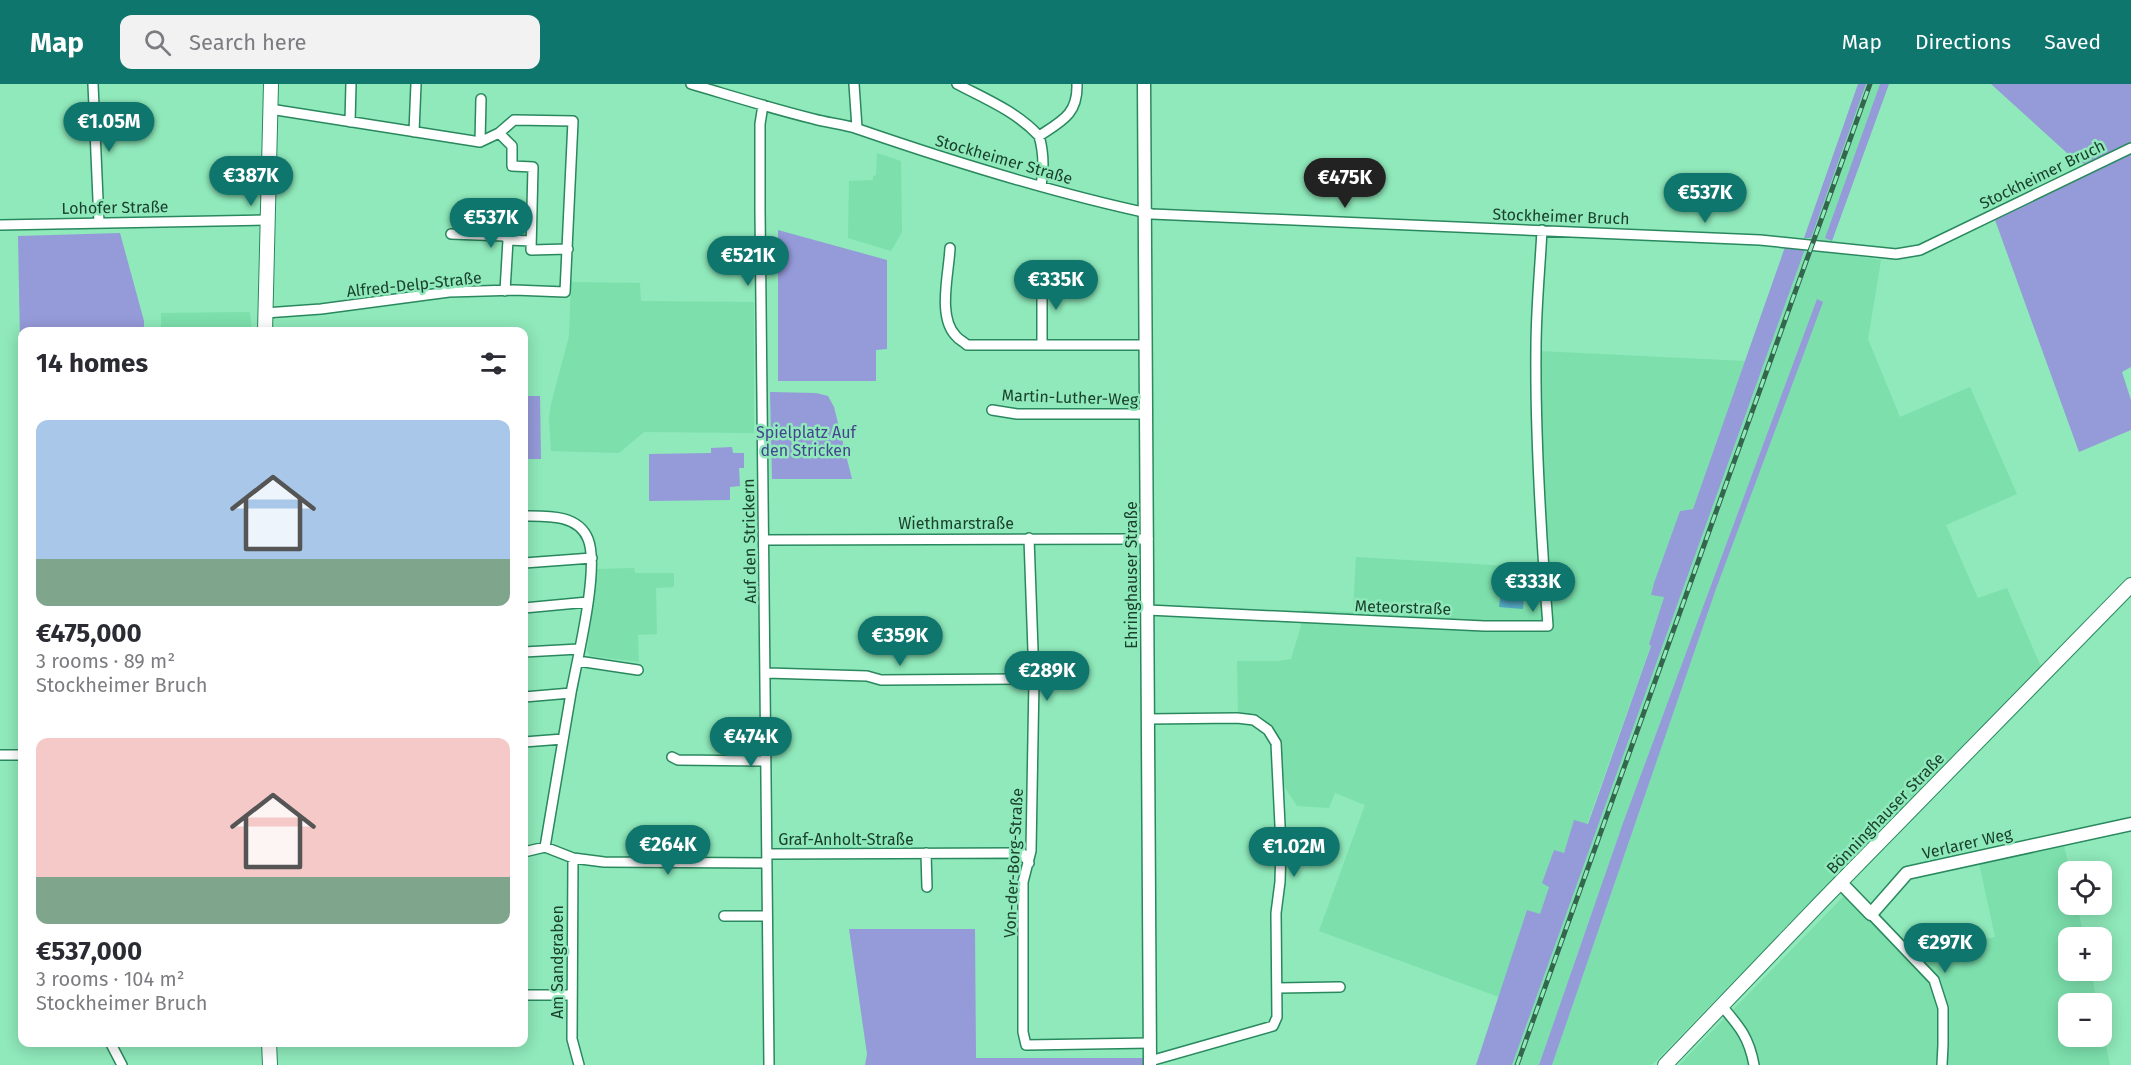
<!DOCTYPE html>
<html lang="en">
<head>
<meta charset="utf-8">
<style>
  body { margin:0; font-family:"Fira Sans",sans-serif; background:#f2f2f3; color:#2b2b33; height:100vh; display:flex; flex-direction:column; font-size:22px; white-space:nowrap }
  * { box-sizing:border-box; margin:0 }
  p { font-size:20px; color:#7c7c81 }
  .icon { flex:none; width:33px; height:33px; fill:none; stroke:currentColor; stroke-width:2; stroke-linecap:round; stroke-linejoin:round }
  .map { position:relative; flex:1; overflow:hidden }
  .panel { position:absolute; left:18px; top:243px; width:510px; height:720px; display:flex; flex-direction:column; background:#fff; border-radius:12px; box-shadow:0 3px 15px #0003 }
  .panel>* { flex:none }
  .tools { position:absolute; left:2058px; top:777px; display:grid; gap:12px }
  .tools a { display:grid; place-items:center; width:54px; height:54px; border-radius:12px; background:#fff; box-shadow:0 3px 15px #0003; font-size:30px }
  .price { position:absolute; translate:-50% -51px; padding:0 14px; border-radius:21px; background:#0f766e; color:#fff; font-size:20px; line-height:39px; filter:drop-shadow(0 2px 3px #0008) }
  .price::after { content:''; position:absolute; left:50%; top:36px; width:18px; height:14px; margin-left:-9px; background:inherit; clip-path:polygon(0 0,100% 0,50% 100%) }
  .price.selected { background:#222; color:#fff }
  ul { padding:0; list-style:none }
  li { display:grid; align-content:center; gap:12px; height:318px; padding:0 18px }
  li span { display:grid; place-items:center; height:186px; border-radius:12px; color:#555 }
  li>.icon { margin-inline-start:auto }
  span .icon { width:108px; height:108px; fill:#fffc; stroke-width:1 }
  li b { font-size:26px }
  h2 { display:flex; justify-content:space-between; align-items:center; height:72px; padding:0 18px; font-size:26px }
  header { display:flex; align-items:center; gap:36px; box-sizing:border-box; height:84px; padding:0 30px; background:#0f766e; color:#fff }
  header strong { font-size:28px }
  nav { display:flex; gap:33px; margin-inline-start:auto; font-size:21px }
  .search { width:420px; height:54px; background:#f2f2f3; display:flex; align-items:center; gap:15px; box-sizing:border-box; padding:0 21px; border-radius:12px; color:#7c7c81; font-size:22px }
  .map>svg:first-child { display:block }
  .built { fill:#7cdfac }
  .green { fill:#959ad9 }
  .water { fill:#53abc5 }
  .lines { fill:none; stroke-linecap:round; stroke-linejoin:round }
  .minor-casing { stroke:#2a885e; stroke-width:12 }
  .tertiary-casing { stroke:#2a885e; stroke-width:15 }
  .secondary-casing { stroke:#2a885e; stroke-width:16 }
  .minor { stroke:#fff; stroke-width:9 }
  .tertiary { stroke:#fff; stroke-width:12 }
  .secondary { stroke:#fff; stroke-width:14 }
  .rail-casing { stroke:#34654d; stroke-width:5 }
  .rail { stroke:#8fe9ba; stroke-width:3; stroke-dasharray:9; stroke-linecap:butt }
  .labels { text-anchor:middle; stroke-width:5; stroke-linejoin:round; paint-order:stroke }
  .street-label { font-size:16px; fill:#1b402e; stroke:#8fe9ba }
  .park-label { font-size:16px; fill:#454490; stroke:#8fe9ba }
</style>
</head>
<body>
<header>
<strong>Map</strong>
<div class="search"><svg class="icon" aria-label="search" viewBox="0 0 24 24"><circle cx="10" cy="10" r="6"/><path d="M15 15l6 6"/></svg>Search here</div>
<nav><a>Map</a><a>Directions</a><a>Saved</a></nav>
</header>
<div class="map">
<svg width="2131" height="981" viewBox="0 0 2131 981">
  <rect width="100%" height="100%" fill="#8fe9ba"/>
  <!-- built -->
  <path class="built" d="M1866,0H1880L1825,154L1832,157L1830,168L1881,176L1868,255L1900,333L1970,303L2017,410L1946,441L1978,514L2007,504L2041,583L1652,981H1552L1716,505L1822,219L1817,215L1623,739L1539,981H1512L1805,165L1811,154Z
    M877,69L901,77L902,148L891,167L848,154L849,97L873,96V92L876,91Z
    M571,198L640,199L641,217L754,218V349L644,348L619,369L551,367L549,335L551,320L569,252Z
    M250,228L252,247H161V229Z
    M1539,267L1745,277L1693,425L1680,427L1654,499L1651,511L1664,512L1649,560L1651,561L1587,740L1574,737L1564,769L1554,766L1542,799L1549,802L1540,831L1527,826L1499,913L1319,847L1365,721L1335,709L1329,724L1297,722L1282,699L1280,662L1275,647L1259,631L1238,630L1237,577H1277L1291,575L1301,542L1303,526L1353,528L1356,473L1545,484Z
    M634,484L635,489H674V503L656,504L657,550L638,551L639,578L590,572L587,566L597,485Z
    M2064,761L2070,787L2068,820L2077,821L2084,853L2068,854V886L2091,887L2097,919L2068,920V952H2102V939L2110,981H1679L1844,812L1908,872L1995,853L1979,779Z"/>
  <!-- green -->
  <path class="green" d="M1858,0H1866L1811,154H1804Z
    M1880,0H1889L1832,157L1825,154Z
    M1991,0H2131V58L2084,80L2075,72L2067,69Z
    M2131,70V283L2122,288L2131,316V346L2079,368L1995,136Z
    M778,146L887,176V265L876,266V297H778Z
    M120,149L144,237V247L22,248V362L18,152Z
    M1785,163L1805,165L1512,981H1476L1527,826L1540,830L1549,803L1542,799L1554,766L1564,769L1574,736L1588,740L1651,562L1649,560L1664,513L1651,511L1654,499L1680,427L1693,425Z
    M1817,215L1823,218L1716,505L1552,981H1539L1623,739Z
    M770,308L816,309L828,312L834,323L852,395H772Z
    M524,312H540L541,375H524Z
    M732,363L733,369H744V384H739L740,402L730,403V416L649,417V370L711,369V364Z
    M849,845H975L976,974H1143V981H865L867,970Z"/>
  <!-- water -->
  <path class="water" d="M1502,499L1525,501L1523,525L1499,523Z"/>
  <g class="lines">
    <!-- minor casing -->
    <g class="minor-casing">
      <path id="minor" d="M93,0L99,139
        M691,0C732,12 773,25 814,35C828,39 844,40 858,45C954,78 1053,109 1152,130L1760,156L1896,170L1920,166L2131,64
        M854,0L857,44
        M957,0C986,15 1017,28 1039,52
        M763,21L760,40V126L769,981
        M350,38L351,0
        M414,48L416,0
        M499,49L512,62V82L533,83L531,166L568,165
        M480,58L481,15
        M1041,102C1044,85 1044,69 1039,52C1062,37 1078,30 1077,0
        M0,141L267,136
        M451,150L505,152L508,156L531,157
        M950,164C949,189 937,233 956,252C959,256 964,258 967,261H1146
        M505,207L508,156
        M265,229L321,225L449,208L514,206L565,208L573,37L514,36L499,49L480,58L270,25
        M1042,261V193
        M992,326L1017,330H1146
        M524,432C546,432 578,430 588,455C600,484 577,576 571,609C562,660 554,712 545,763
        M1029,454L1034,595L1031,767L1023,798V948L1026,961L1150,959
        M764,456L1148,455
        M524,479L592,474
        M524,524L588,518
        M1148,526L1484,542H1548C1541,450 1535,357 1536,264C1536,225 1540,185 1542,146
        M524,568L579,565
        M578,577L638,586
        M767,589L867,592L881,596L1034,595
        M524,613L571,609
        M1148,635L1237,634L1254,636L1268,646L1276,659L1281,762L1280,798L1276,829L1277,933L1273,942L1150,977
        M524,658L563,655
        M0,671H22
        M672,673L678,676L765,677
        M524,768L545,763L573,774L604,778L766,779
        M926,769L927,803
        M767,770L1022,769L1029,779
        M573,774L572,955L579,981
        M1871,830L1934,896L1943,924V961L1942,981
        M724,832H767
        M1278,904L1340,903
        M524,911H571
        M1721,921C1739,942 1749,953 1754,981
        M110,958L122,981"/>
    </g>
    <!-- tertiary casing -->
    <g class="tertiary-casing">
      <path id="tertiary" d="M1144,0L1150,981
        M1840,798L1871,830L1907,789L2131,740"/>
    </g>
    <!-- secondary casing -->
    <g class="secondary-casing">
      <path id="secondary" d="M265,248L271,0
        M269,958L270,981
        M1665,981L1822,817L2131,501"/>
    </g>
    <!-- minor -->
    <use href="#minor" class="minor"/>
    <!-- tertiary -->
    <use href="#tertiary" class="tertiary"/>
    <!-- secondary -->
    <use href="#secondary" class="secondary"/>
    <!-- rail casing -->
    <g class="rail-casing">
      <path id="rail" d="M1517,981L1870,0"/>
    </g>
    <!-- rail -->
    <use href="#rail" class="rail"/>
  </g>
  <g class="labels">
    <!-- street labels -->
    <g class="street-label">
      <text transform="translate(1004 75) rotate(16)" y="6">Stockheimer Straße</text>
      <text transform="translate(2042 90) rotate(-26)" y="6">Stockheimer Bruch</text>
      <text transform="translate(115 123) rotate(-1)" y="6">Lohofer Straße</text>
      <text transform="translate(1561 132) rotate(2)" y="6">Stockheimer Bruch</text>
      <text transform="translate(414 200) rotate(-6)" y="6">Alfred-Delp-Straße</text>
      <text transform="translate(1070 313) rotate(2)" y="6">Martin-Luther-Weg</text>
      <text x="956" y="445">Wiethmarstraße</text>
      <text transform="translate(749 457) rotate(-91)" y="6">Auf den Strickern</text>
      <text transform="translate(1131 491) rotate(-90)" y="6">Ehringhauser Straße</text>
      <text transform="translate(1403 523) rotate(2)" y="6">Meteorstraße</text>
      <text transform="translate(1885 729) rotate(-46)" y="6">Bönninghauser Straße</text>
      <text x="846" y="761">Graf-Anholt-Straße</text>
      <text transform="translate(1967 759) rotate(-13)" y="6">Verlarer Weg</text>
      <text transform="translate(1013 779) rotate(-87)" y="6">Von-der-Borg-Straße</text>
      <text transform="translate(557 878) rotate(-90)" y="6">Am Sandgraben</text>
    </g>
    <!-- park labels -->
    <g class="park-label">
      <text x="806" y="354">Spielplatz Auf<tspan x="806" dy="18">den Stricken</tspan></text>
    </g>
  </g>
</svg>
<div class="tools">
<a><svg class="icon" aria-label="locate" viewBox="0 0 24 24"><circle cx="12" cy="12" r="6"/><path d="M12 2v4M12 18v4M2 12h4M18 12h4"/></svg></a>
<a>+</a>
<a>−</a>
</div>
<b class="price" style="left:109px;top:69px">€1.05M</b>
<b class="price" style="left:251px;top:123px">€387K</b>
<b class="price selected" style="left:1345px;top:125px">€475K</b>
<b class="price" style="left:1705px;top:140px">€537K</b>
<b class="price" style="left:491px;top:165px">€537K</b>
<b class="price" style="left:748px;top:203px">€521K</b>
<b class="price" style="left:1056px;top:227px">€335K</b>
<b class="price" style="left:1533px;top:529px">€333K</b>
<b class="price" style="left:900px;top:583px">€359K</b>
<b class="price" style="left:1047px;top:618px">€289K</b>
<b class="price" style="left:751px;top:684px">€474K</b>
<b class="price" style="left:668px;top:792px">€264K</b>
<b class="price" style="left:1294px;top:794px">€1.02M</b>
<b class="price" style="left:1945px;top:890px">€297K</b>
<section class="panel">
<h2>14 homes<svg class="icon" aria-label="filters" viewBox="0 0 24 24"><path d="M4 7h16M4 17h16"/><circle cx="9" cy="7" r="2"/><circle cx="15" cy="17" r="2"/></svg></h2>
<ul>
<li><span style="background:linear-gradient(#a9c7e8 75%,#7fa58c 0)"><svg class="icon" aria-label="home" viewBox="0 0 24 24"><path d="M3 11l9-7 9 7M6 9v11h12V9"/></svg></span><div><b>€475,000</b><p>3 rooms · 89 m²</p><p>Stockheimer Bruch</p></div></li>
<li><span style="background:linear-gradient(#f6c9c9 75%,#7fa58c 0)"><svg class="icon" aria-label="home" viewBox="0 0 24 24"><path d="M3 11l9-7 9 7M6 9v11h12V9"/></svg></span><div><b>€537,000</b><p>3 rooms · 104 m²</p><p>Stockheimer Bruch</p></div></li>
</ul>
</section>
</div>
</body>
</html>
